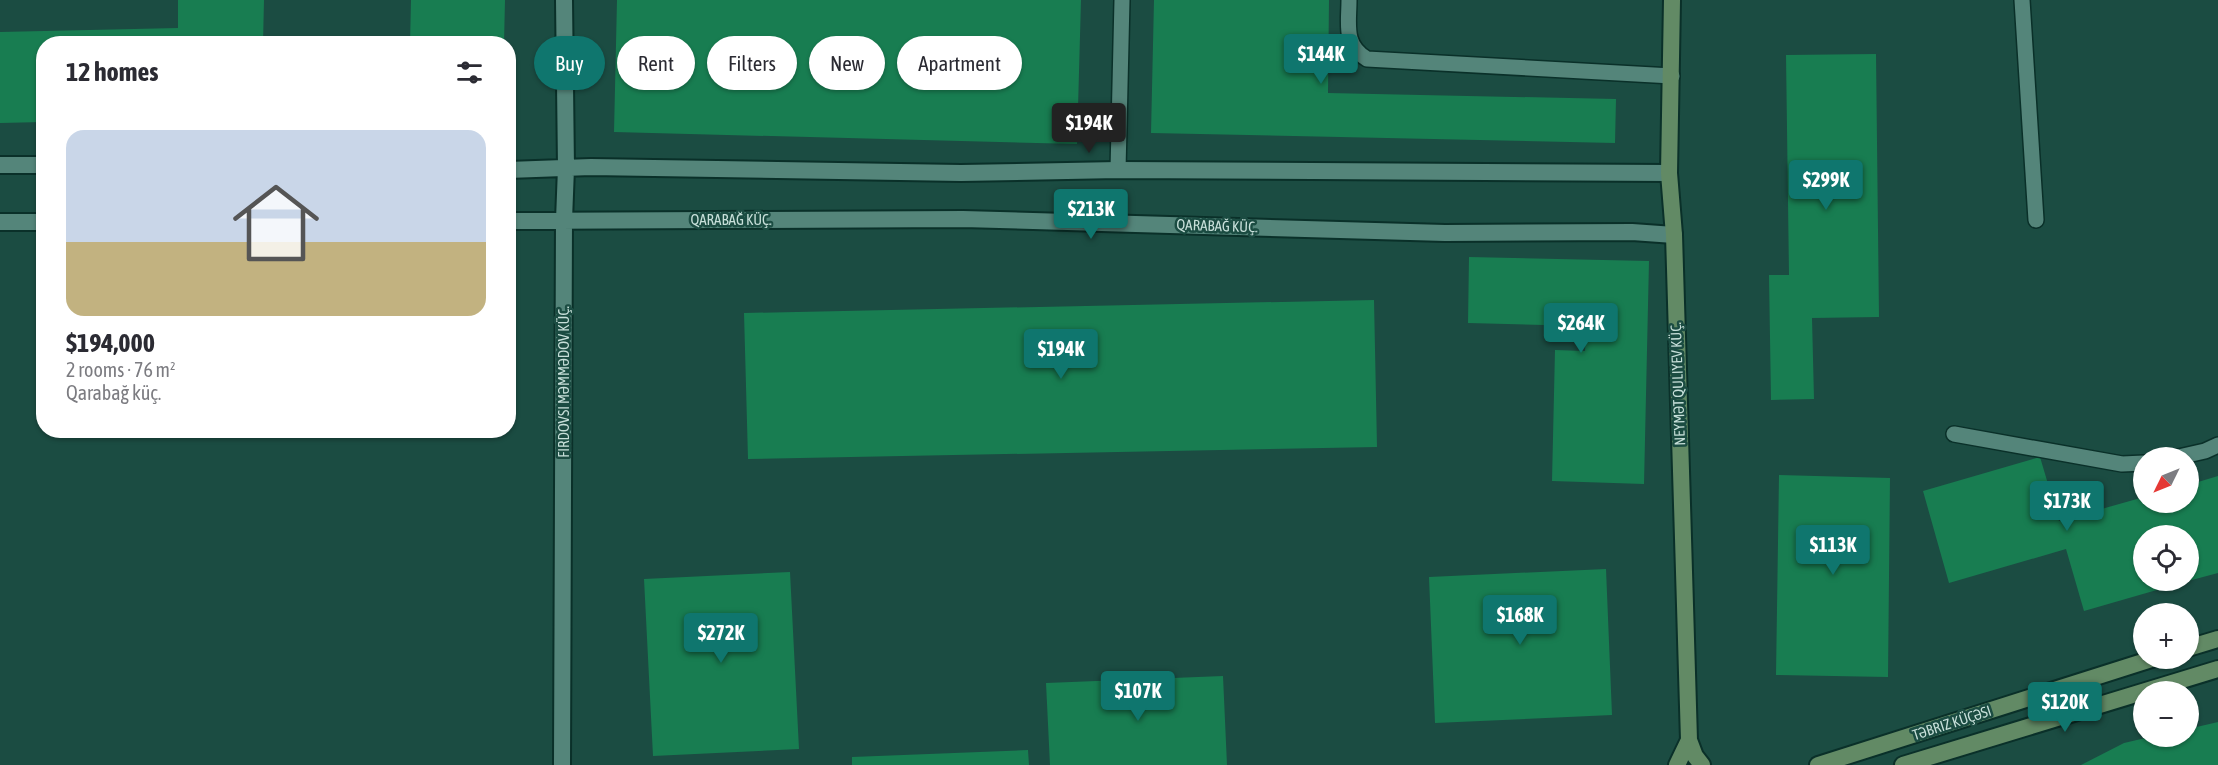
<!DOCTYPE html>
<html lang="en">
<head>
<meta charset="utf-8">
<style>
  body { margin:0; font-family:"Asap Condensed",sans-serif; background:#f7f7f7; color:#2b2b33; height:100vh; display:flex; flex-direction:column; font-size:22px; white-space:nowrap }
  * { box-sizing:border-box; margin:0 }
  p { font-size:20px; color:#7c7c81 }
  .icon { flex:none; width:33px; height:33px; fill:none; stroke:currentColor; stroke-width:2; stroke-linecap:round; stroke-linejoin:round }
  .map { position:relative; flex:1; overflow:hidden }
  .details { position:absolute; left:36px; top:36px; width:480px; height:402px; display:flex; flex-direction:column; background:#fff; border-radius:24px; box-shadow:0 2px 4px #0004 }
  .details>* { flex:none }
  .banner { position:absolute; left:534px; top:36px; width:570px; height:54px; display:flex; gap:12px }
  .needle { width:39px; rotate:227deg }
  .buttons { position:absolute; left:2133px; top:447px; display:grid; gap:12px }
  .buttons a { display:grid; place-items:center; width:66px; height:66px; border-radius:50%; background:#fff; box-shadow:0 2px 4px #0004; font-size:30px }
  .price { position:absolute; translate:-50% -51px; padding:0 14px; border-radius:6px; background:#0f766e; color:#fff; font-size:20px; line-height:39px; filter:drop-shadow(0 2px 3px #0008) }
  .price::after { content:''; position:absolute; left:50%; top:36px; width:18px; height:14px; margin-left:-9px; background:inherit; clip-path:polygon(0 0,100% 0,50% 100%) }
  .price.current { background:#222; color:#fff }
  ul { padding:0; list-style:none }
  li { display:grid; align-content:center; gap:12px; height:318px; padding:0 30px }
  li+li { border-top:2px solid #e1e1e2 }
  li span { display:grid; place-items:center; height:186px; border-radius:18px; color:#555 }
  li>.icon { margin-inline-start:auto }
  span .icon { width:108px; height:108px; fill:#fffc; stroke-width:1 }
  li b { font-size:26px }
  h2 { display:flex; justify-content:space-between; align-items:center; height:72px; padding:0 30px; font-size:26px }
  .tag { padding:0 21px; border-radius:27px; background:#fff; box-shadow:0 2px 4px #0004; font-size:21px; line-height:54px }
  .tag.current { background:#0f766e; color:#fff }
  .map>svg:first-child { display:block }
  .building { fill:#187d51 }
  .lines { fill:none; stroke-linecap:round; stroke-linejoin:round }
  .service-casing { stroke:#0a3029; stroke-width:18 }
  .minor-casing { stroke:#0a3029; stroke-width:20 }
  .secondary-casing { stroke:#0a3029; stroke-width:20 }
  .service { stroke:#54857a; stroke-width:15 }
  .minor { stroke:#54857a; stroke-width:16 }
  .secondary { stroke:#628a65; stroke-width:16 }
  .labels { text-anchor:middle; stroke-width:5; stroke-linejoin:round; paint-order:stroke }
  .street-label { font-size:15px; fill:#c7dfd9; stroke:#1b4c42 }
</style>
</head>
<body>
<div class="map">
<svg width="2218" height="765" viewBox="0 0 2218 765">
  <rect width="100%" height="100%" fill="#1b4c42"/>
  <!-- building -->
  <path class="building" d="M178,0H264L263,44H44V122L0,123V32L178,28Z
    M411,0H505L504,44H410Z
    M617,0H1081L1077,144L614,132Z
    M1154,0H1329L1328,93L1616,99L1615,143L1151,133Z
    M1876,54L1879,317L1812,318L1814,399L1771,400L1769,275H1789L1786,55Z
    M1469,257L1649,261L1644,484L1552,481L1555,350L1585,351L1586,326L1468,323Z
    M1374,300L1377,447L748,459L744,313Z
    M2040,457L2059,521L2144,497V502H2188V485L2218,476V573L2188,581V536H2144V580L2188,581L2084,611L2066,549L1949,583L1923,491Z
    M1779,475L1890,478L1888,677L1776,675Z
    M1606,569L1612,715L1435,723L1429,577Z
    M790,572L799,749L653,756L644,579Z
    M1223,676L1227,765H1050L1046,683Z
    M2218,722V765H2081L2124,743L2154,736H2188V729Z
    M1028,750L1029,765H852V757Z"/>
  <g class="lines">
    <!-- service casing -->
    <g class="service-casing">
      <path id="service" d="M1349,0C1349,24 1343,45 1367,59L1672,76
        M2022,0L2036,220
        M1118,170L1122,0
        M1954,434L2122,464L2144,463
        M2174,458L2205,451L2218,445"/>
    </g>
    <!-- minor casing -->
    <g class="minor-casing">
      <path id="minor" d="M0,165H44
        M508,170L591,167L961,173L1118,170L1669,173
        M508,221L963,219L1445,233L1632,232L1674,235
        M0,222H44
        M562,765L564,220L566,168L564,0"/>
    </g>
    <!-- secondary casing -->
    <g class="secondary-casing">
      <path id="secondary" d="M1672,0L1669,173L1674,235L1689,740L1677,765
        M2188,648L2218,639
        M1689,740L1695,756L1702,765
        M1818,765L2155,658
        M1903,765L2218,669"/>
    </g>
    <!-- service -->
    <use href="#service" class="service"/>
    <!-- minor -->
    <use href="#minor" class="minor"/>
    <!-- secondary -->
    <use href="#secondary" class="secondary"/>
  </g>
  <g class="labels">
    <!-- street labels -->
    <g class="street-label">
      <text x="731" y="225">QARABAĞ KÜÇ.</text>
      <text transform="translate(1217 226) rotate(2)" y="5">QARABAĞ KÜÇ.</text>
      <text transform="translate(564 382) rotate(-90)" y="5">FIRDOVSI MƏMMƏDOV KÜÇ.</text>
      <text transform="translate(1678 384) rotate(-92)" y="5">NEYMƏT QULIYEV KÜÇ.</text>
      <text transform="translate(1952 723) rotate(-18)" y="5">TƏBRIZ KÜÇƏSI</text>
    </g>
  </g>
</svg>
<div class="buttons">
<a><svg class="needle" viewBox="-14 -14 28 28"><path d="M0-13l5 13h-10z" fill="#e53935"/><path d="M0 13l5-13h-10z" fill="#7c7c81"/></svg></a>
<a><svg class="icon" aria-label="locate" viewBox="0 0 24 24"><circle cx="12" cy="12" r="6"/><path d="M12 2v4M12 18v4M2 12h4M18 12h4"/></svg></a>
<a>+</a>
<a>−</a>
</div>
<b class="price" style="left:1321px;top:85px">$144K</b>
<b class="price current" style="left:1089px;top:154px">$194K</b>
<b class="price" style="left:1826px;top:211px">$299K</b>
<b class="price" style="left:1091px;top:240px">$213K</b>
<b class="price" style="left:1581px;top:354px">$264K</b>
<b class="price" style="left:1061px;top:380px">$194K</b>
<b class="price" style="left:2067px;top:532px">$173K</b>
<b class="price" style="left:1833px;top:576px">$113K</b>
<b class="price" style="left:1520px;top:646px">$168K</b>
<b class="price" style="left:721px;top:664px">$272K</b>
<b class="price" style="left:1138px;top:722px">$107K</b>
<b class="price" style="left:2065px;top:733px">$120K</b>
<div class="banner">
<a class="tag current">Buy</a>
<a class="tag">Rent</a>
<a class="tag">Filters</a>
<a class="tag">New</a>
<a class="tag">Apartment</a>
</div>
<section class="details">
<h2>12 homes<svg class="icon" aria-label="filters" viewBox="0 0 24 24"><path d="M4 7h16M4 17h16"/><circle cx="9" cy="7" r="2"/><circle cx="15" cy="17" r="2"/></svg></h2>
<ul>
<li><span style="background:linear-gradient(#c9d6e8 60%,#c2b280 0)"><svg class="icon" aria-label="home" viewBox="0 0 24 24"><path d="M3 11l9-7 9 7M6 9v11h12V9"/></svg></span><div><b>$194,000</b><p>2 rooms · 76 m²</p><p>Qarabağ küç.</p></div></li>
</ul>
</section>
</div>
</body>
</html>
